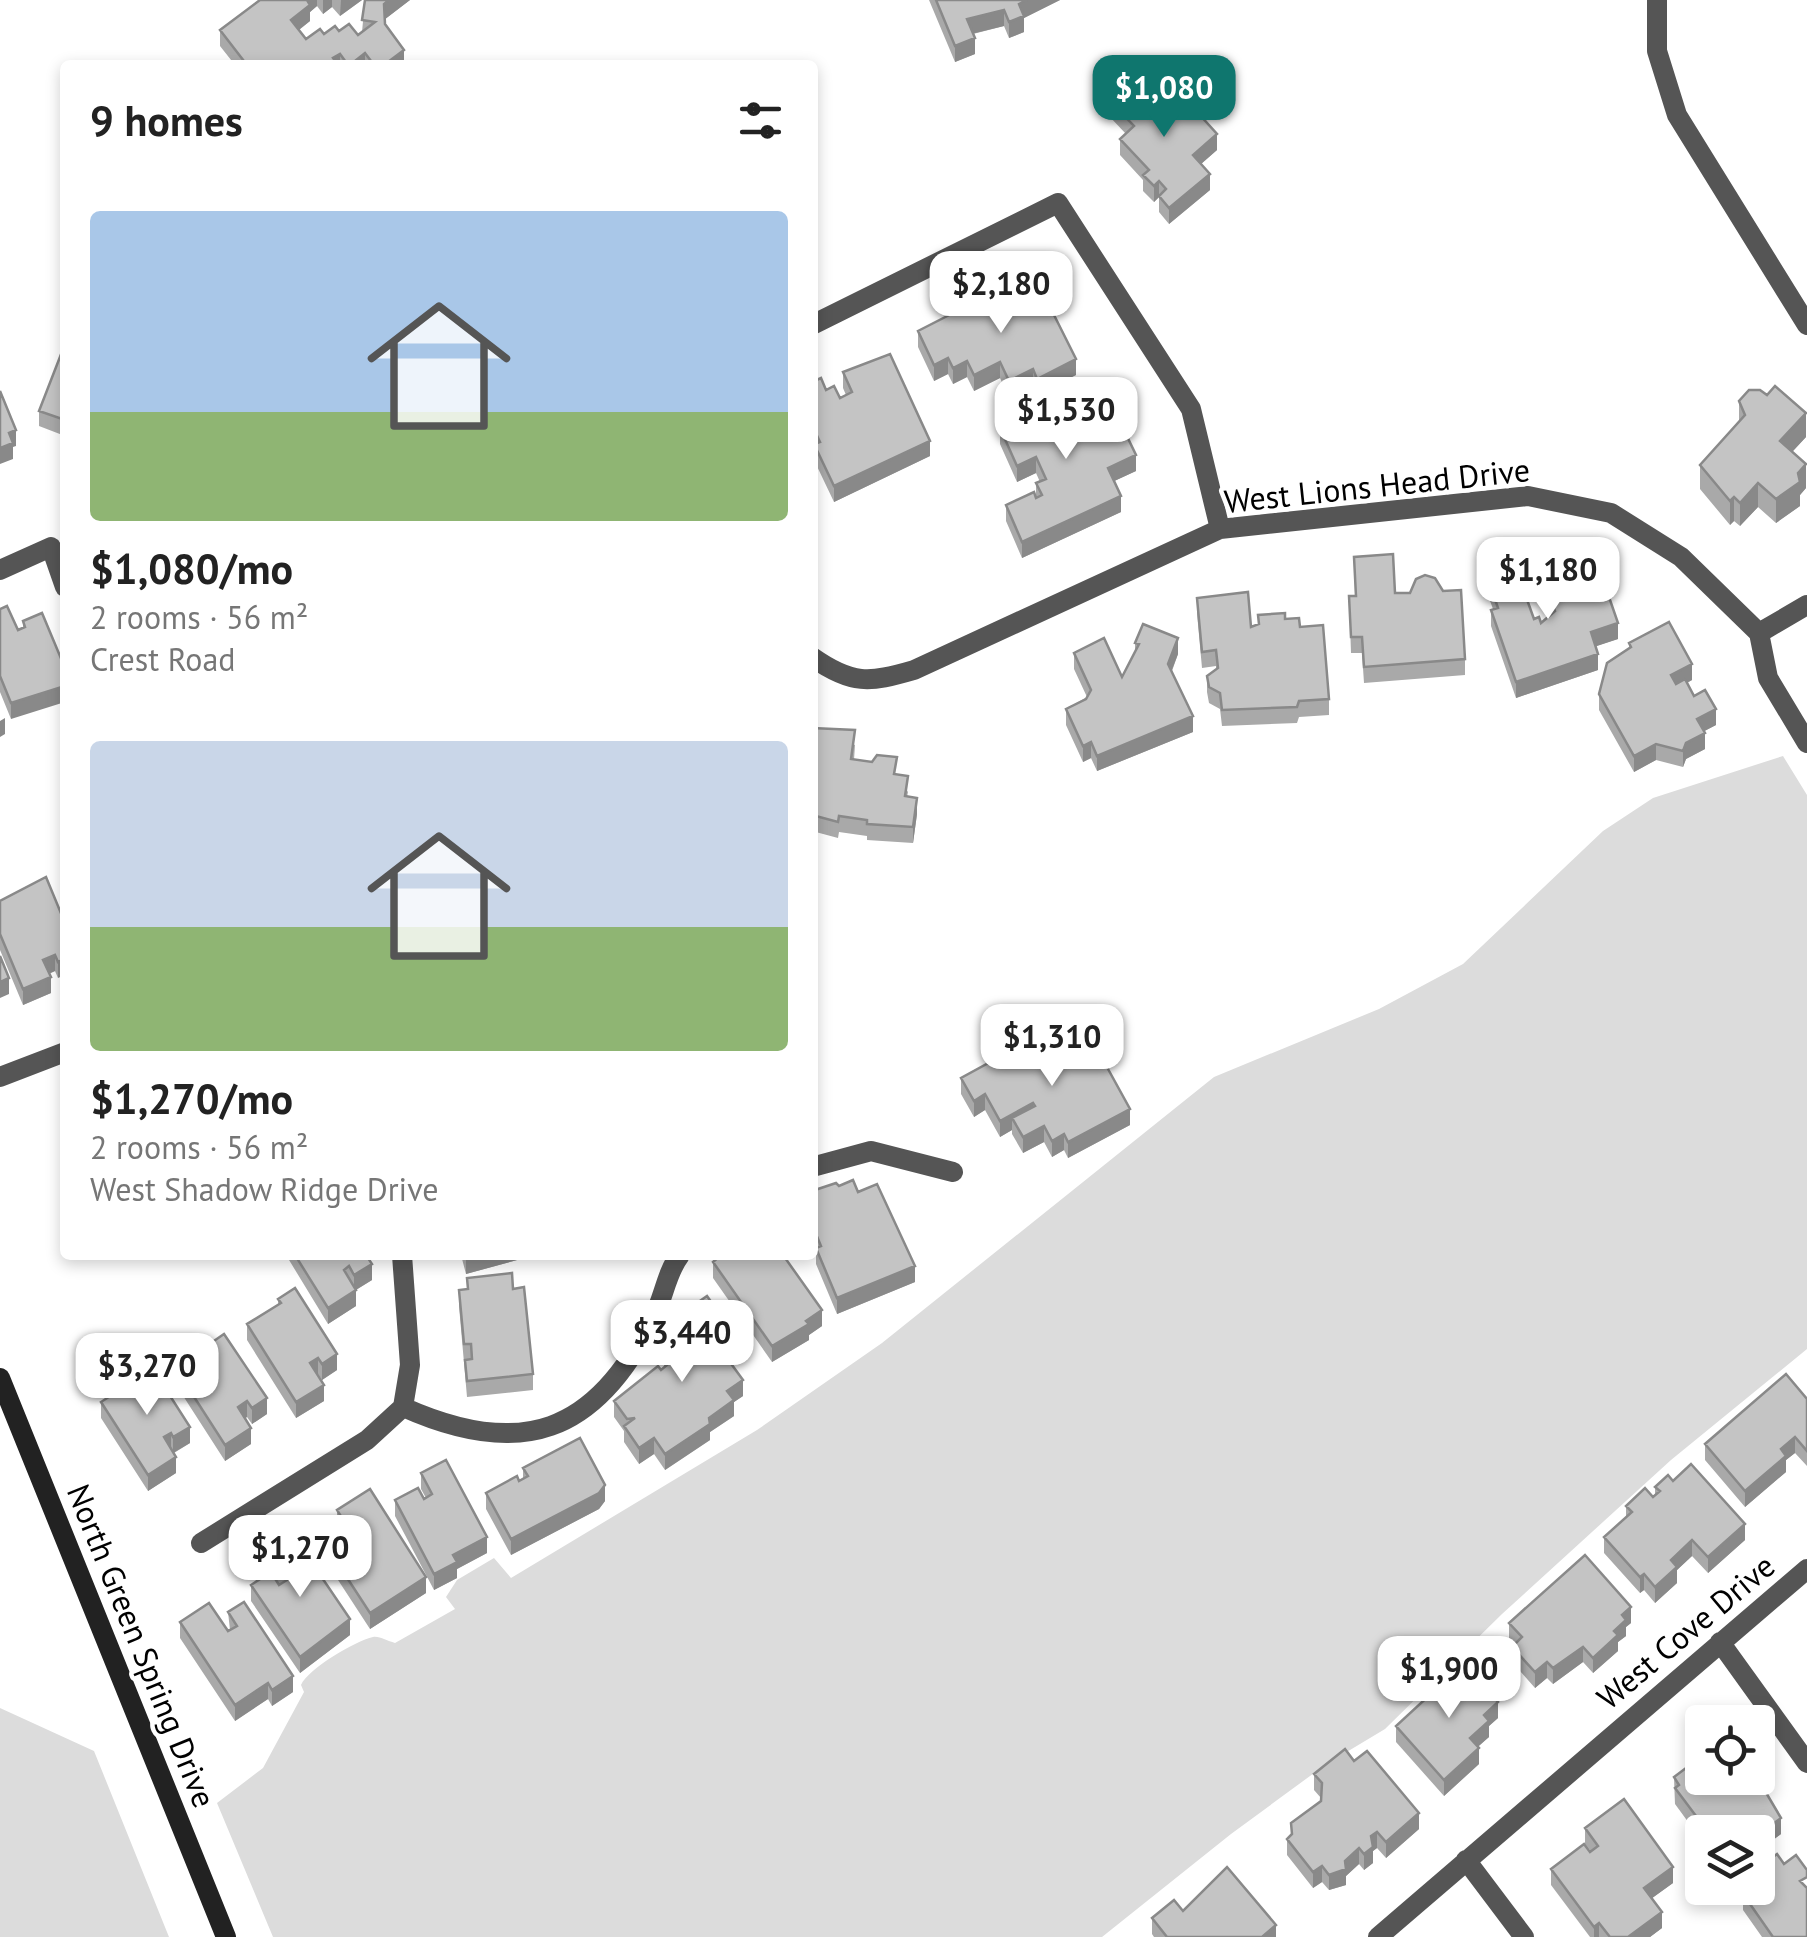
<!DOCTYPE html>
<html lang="en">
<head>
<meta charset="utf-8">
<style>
  body { margin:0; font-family:"PT Sans",sans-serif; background:#f6f6f6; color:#222; height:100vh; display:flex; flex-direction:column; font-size:38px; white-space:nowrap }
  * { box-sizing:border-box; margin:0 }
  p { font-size:32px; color:#767676 }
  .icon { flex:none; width:55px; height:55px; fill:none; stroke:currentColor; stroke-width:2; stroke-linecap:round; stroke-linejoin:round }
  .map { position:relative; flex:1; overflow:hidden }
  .sheet { position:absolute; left:60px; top:60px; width:758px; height:1200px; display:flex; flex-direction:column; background:#fff; border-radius:10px; box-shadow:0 5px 15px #0003 }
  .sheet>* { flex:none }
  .buttons { position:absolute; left:1685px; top:1705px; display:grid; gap:20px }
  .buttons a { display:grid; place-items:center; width:90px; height:90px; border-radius:10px; background:#fff; box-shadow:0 5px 15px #0003; font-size:50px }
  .price { position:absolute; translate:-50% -85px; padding:0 22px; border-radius:20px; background:#fff; color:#222; font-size:32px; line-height:65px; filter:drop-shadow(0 2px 5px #0008) }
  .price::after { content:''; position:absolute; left:50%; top:60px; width:30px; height:22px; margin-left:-15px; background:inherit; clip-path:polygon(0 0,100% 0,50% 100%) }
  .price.on { background:#0f766e; color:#fff }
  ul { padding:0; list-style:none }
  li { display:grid; align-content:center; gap:20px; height:530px; padding:0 30px }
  li span { display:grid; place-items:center; height:310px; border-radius:10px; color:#555 }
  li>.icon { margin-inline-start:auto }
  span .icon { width:180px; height:180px; fill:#fffc; stroke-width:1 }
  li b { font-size:42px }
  h2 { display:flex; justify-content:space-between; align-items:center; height:120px; padding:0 30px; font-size:42px }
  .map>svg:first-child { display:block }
  .green { fill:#dcdcdc }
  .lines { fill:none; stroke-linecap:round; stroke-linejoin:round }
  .minor { stroke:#555; stroke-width:20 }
  .secondary { stroke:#222; stroke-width:20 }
  .wall { fill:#a9a9a9 }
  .shaded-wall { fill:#898989 }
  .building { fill:#c4c4c4; stroke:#898989; stroke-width:2.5 }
  .labels { text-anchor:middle; stroke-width:9; stroke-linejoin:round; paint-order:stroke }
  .street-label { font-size:32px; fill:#000; stroke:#fff }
</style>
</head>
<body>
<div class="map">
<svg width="1807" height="1937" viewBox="0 0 1807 1937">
  <rect width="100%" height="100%" fill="#fff"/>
  <!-- green -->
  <path class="green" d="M1783,756L1807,795V1349L1671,1460L1502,1614L1385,1729L1325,1765L1231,1834L1102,1937H273L217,1803L263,1768L304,1692L301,1685C308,1669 355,1641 373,1637C380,1636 387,1641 395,1643L455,1609L446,1597L457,1580L494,1558L511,1578L757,1430L882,1343L1214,1077L1379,1009L1463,964L1603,831L1653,798Z
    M0,1708L94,1751L169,1937H0Z"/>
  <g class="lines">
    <!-- minor -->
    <path class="minor" d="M1657,0V51L1677,115L1807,325
      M812,325L1058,203L1191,409L1220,529
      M0,570L51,547L65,587
      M1759,633L1807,605
      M812,657C852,685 869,683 914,670L1220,529L1528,496L1611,513L1681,557L1759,633L1768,678L1807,743
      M0,1077L65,1052
      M812,1167L871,1151L953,1172
      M402,1255L410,1365L403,1407
      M403,1407C521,1460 596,1434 653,1318C664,1298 666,1273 680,1255
      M201,1543L367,1440L403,1407
      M1720,1642L1807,1763
      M1466,1860L1524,1937
      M1378,1937L1807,1569"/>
    <!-- secondary -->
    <path class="secondary" d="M0,1378L226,1937"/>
  </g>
  <!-- wall -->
  <path class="wall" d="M260,0H362L340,16L332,7L323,14L317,6L310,12V21L299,30L306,39L339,31L358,35L362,32L365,0H410L385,19V24L404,65H235L220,46V30Z
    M929,0H1060L1024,18V32L1009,38L1004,26L973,34L975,54L955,62Z
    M1151,99L1169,119L1217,150L1201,164L1210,190L1169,224L1159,212V197L1154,202L1143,191V180L1120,155V139L1126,134L1109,116V100Z
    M1023,298L1076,375L1037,394L1033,385L1009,397L1000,378L974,391L967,377L953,384L948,374L934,381L918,347V331Z
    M65,344V436L39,426V411Z
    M843,372L930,456L834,502L814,460V444L812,441V382L840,398L846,395L843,388Z
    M1739,401L1806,437L1792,452L1806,488L1800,495V506L1776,523L1758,507L1740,526L1734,521L1730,525L1700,489V465L1739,421Z
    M1108,421L1090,432L1136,471L1114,481L1121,512L1022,558L1006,521V505L1036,498V483L1040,482L1036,473L1017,482L1000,444V428Z
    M1354,557L1465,659V675L1364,683L1362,653H1351L1349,596H1355Z
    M1484,568L1534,619L1541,623L1550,614L1549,595L1618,639L1596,646L1598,670L1516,698L1491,626V610L1493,609L1484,584Z
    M1197,598L1251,627L1258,624V615L1285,619L1300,627L1329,699V715L1299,717L1297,723L1222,726L1220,709L1209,703L1207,692V676L1216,669V666L1202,668L1197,613Z
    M0,609L18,630L23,628V621L42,613L11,719L0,692Z
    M1135,643L1178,654L1172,671L1193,732L1097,771L1091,758L1083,762L1066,725V709L1087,697L1074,669V653L1122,677L1135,652Z
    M1629,643L1692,680L1687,683L1694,696L1716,725L1704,731L1705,749L1686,759L1683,767L1656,760L1634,772L1599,710V694L1629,648Z
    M812,728L855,745L854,760L896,774L908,792L907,797L917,814L913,843L867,840V836L839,832L838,838L812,831Z
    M65,873V900L61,890V874Z
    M0,901L65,923L58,978L55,971L49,974L51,993L23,1005L0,950Z
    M1024,1062L1130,1125L1068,1158L1064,1150L1052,1157L1044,1142L1023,1153L1012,1134V1130L1000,1137L985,1110L974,1117L961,1094V1078Z
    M839,1186L858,1192L915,1282L837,1314L816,1264V1250L812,1251V1191Z
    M286,1255H366L372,1280L356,1290V1306L328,1324Z
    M461,1255H535L466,1274Z
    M713,1262L822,1326L809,1335V1340L772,1362L713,1278Z
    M467,1278L513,1289L533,1374V1390L467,1397L459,1306V1290L467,1289Z
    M278,1299L337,1370L322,1380L318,1374H317L324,1401L296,1418L247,1340V1324L278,1305Z
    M674,1319L726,1339L718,1345L743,1396L734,1402V1416L710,1432V1440L665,1470L654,1454L639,1464L624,1442V1431L614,1417V1401L661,1370L664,1367V1361L683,1348L674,1335Z
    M208,1345L267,1414L252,1424L247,1417L245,1418L251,1444L225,1461L178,1388V1372L208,1352Z
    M131,1374L190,1443L174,1453L176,1473L148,1491L101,1418V1402L131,1383Z
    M1807,1399V1466L1795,1453L1786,1460V1472L1745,1507L1705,1460V1444Z
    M523,1468L605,1501L599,1509L511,1555L486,1509V1493L523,1479Z
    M421,1473L487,1553L457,1569V1578L434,1590L395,1516V1500L426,1498L421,1489Z
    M1673,1481L1745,1540L1708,1573L1692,1556L1677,1570V1583L1655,1603L1644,1590L1640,1593L1604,1553V1537L1626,1518V1506L1653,1497L1655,1495V1487Z
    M337,1510L426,1593L370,1629L325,1560V1544L342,1534L337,1526Z
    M270,1555L350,1635L300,1673L251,1601V1585L271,1572Z
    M228,1612L293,1692L272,1706L268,1699L235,1721L180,1638V1622L228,1631L230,1630Z
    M1509,1623H1631L1626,1627V1636L1618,1642V1651L1593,1673L1583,1662L1553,1684L1547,1678L1535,1688L1512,1662V1647L1514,1644L1509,1639Z
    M1440,1672L1465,1678L1498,1718L1489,1726V1737L1478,1746L1479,1764L1444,1796L1396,1742V1726L1440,1686Z
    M1354,1761L1419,1829L1386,1858L1377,1848L1373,1851V1863L1364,1870L1359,1864L1346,1876V1885L1329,1890L1322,1882L1313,1888L1287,1855V1839L1291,1836V1823L1321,1801V1798L1314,1790V1774Z
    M1674,1777L1754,1778V1782L1781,1834L1758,1851V1832H1702V1841L1675,1804Z
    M1585,1828L1673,1883L1652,1898L1662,1928L1650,1937H1590L1551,1885V1869L1591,1851L1585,1844Z
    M1746,1888H1758L1807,1937H1762L1743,1910V1894L1746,1892Z
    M1183,1911L1276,1937H1154L1152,1934V1918Z"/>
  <!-- shaded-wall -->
  <path class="shaded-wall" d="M306,0H317V6L310,12V21L291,36V20Z
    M323,0H332V7L323,14Z
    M341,0H362L340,16Z
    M389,0H410L384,20V4Z
    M1027,0H1060L1024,18V32L1009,38V22L1019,4Z
    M1004,10V26L967,35V19Z
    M975,38V54L955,62V46Z
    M404,50V65H384Z
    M365,53V65H350Z
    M340,54V65H333V58Z
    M1217,134V150L1193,171V155Z
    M1210,174V190L1169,224V208Z
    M1159,181V197L1154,202V186Z
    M817,243V259L812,261V245Z
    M948,358V374L934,381V365Z
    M1076,359V375L1037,394V379Z
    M967,361V377L953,384V368Z
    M1000,362V378L974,391V375Z
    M1033,369V385L1009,397V381Z
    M1108,405V421L1079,438V422Z
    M1806,413V437L1780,465V441Z
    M16,430V446L13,447V459L0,464V448L9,433Z
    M930,441V456L834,502V486Z
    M1136,455V471L1108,484V468Z
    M1036,457V473L1017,482V466Z
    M1806,464V488L1800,495V506L1776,523V499Z
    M1758,483V507L1740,526V503Z
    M1121,496V512L1022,558V542Z
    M1734,497V521L1730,525V501Z
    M1618,623V639L1591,648V632Z
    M1178,638V654L1168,680V664Z
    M1598,654V670L1516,698V682Z
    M1692,664V680L1671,691V675Z
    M65,686V702L11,719V703Z
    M1716,709V725L1697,735V719Z
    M1193,716V732L1097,771V756Z
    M5,718V734L0,737V721Z
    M1705,733V749L1686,759L1683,767V751L1686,743Z
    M1091,742V758L1083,762V746Z
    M1656,744V760L1634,772V756Z
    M917,798V814L913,843V827Z
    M55,955V971L43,976V960Z
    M65,959V975L58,978V962Z
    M51,977V993L23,1005V989Z
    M9,978V994L0,998V982Z
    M985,1094V1110L974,1117V1101Z
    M1033,1103V1119L1012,1118V1130L1000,1137V1121Z
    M1130,1109V1125L1068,1158V1142Z
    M1044,1126V1142L1023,1153V1137Z
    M1064,1134V1150L1052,1157V1141Z
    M816,1234V1250L812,1251V1235Z
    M477,1255H535L466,1274V1258Z
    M372,1264V1280L354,1291V1275Z
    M915,1266V1282L837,1314V1298Z
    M356,1290V1306L328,1324V1308Z
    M822,1310V1326L809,1335V1340L772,1362V1346Z
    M726,1323V1339L710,1350V1335Z
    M337,1354V1370L322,1380V1364Z
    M318,1358V1374L310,1379V1363Z
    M743,1380V1396L734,1402V1416L710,1432V1440L665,1470V1454L709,1418L727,1391Z
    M324,1385V1401L296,1418V1402Z
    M267,1398V1414L252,1424V1408Z
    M247,1401V1417L238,1423V1407Z
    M190,1427V1443L173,1453V1437Z
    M251,1428V1444L225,1461V1445Z
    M171,1433V1449L164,1437Z
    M1795,1437V1453L1786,1460V1472L1745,1507V1491L1781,1449Z
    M654,1438V1454L639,1464V1448Z
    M176,1457V1473L148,1491V1475Z
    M605,1485V1501L599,1509L511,1555V1539Z
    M1745,1524V1540L1708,1573V1557Z
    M487,1537V1553L457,1569V1578L434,1590V1574L453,1555Z
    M1692,1540V1556L1677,1570V1583L1655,1603V1587L1671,1560Z
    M1644,1574V1590L1640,1593V1577Z
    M426,1577V1593L370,1629V1613Z
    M1631,1607V1623L1626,1627V1636L1618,1642V1651L1593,1673V1658L1614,1631L1622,1615Z
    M350,1619V1635L300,1673V1657Z
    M1583,1647V1662L1553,1684V1668Z
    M1547,1662V1678L1535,1688V1672Z
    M293,1676V1692L272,1706V1690Z
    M268,1683V1699L235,1721V1705Z
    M1498,1702V1718L1489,1726V1737L1470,1754V1738L1484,1715Z
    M1479,1748V1764L1444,1796V1780Z
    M1746,1778H1754V1787L1742,1796V1780Z
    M1419,1813V1829L1386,1858V1842Z
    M1781,1818V1834L1758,1851V1835Z
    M1744,1821V1832H1729Z
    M1377,1832V1848L1373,1851V1863L1364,1870V1854L1371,1836Z
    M1359,1848V1864L1346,1876V1885L1329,1890V1875Z
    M1322,1866V1882L1313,1888V1872Z
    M1673,1867V1883L1644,1904V1888Z
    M1662,1912V1928L1650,1937H1628Z
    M1599,1923V1937H1594V1927Z
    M1276,1925V1937H1262Z"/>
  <!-- building -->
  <path class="building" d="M260,0H307L310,5L291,20L306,39L320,29L324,34L335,26L339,31L349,24L358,35L375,22L362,20L365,0H389L384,4L385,24L404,50L384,65H374L365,53L350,65H348L340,54L333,58L336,62L333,65H247L220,30Z
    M936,0H1027L1019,4L1024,16L1009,22L1004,10L967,19L975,38L955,46Z
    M1137,74L1151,89L1146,93L1169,119L1188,102L1217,134L1193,155L1210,174L1169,208L1159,196L1166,189L1159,181L1154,186L1143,175L1149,170L1120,139L1134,126L1109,100Z
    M1008,285H1017L1023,298L1036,292L1042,304L1047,301L1076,359L1037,379L1033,369L1009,381L1000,362L974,375L967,361L953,368L948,358L934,365L918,331Z
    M65,344V420L39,411Z
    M890,354L930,441L834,486L814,444L820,442L812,425V382L821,378L826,390L834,386L840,398L852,392L843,372Z
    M1098,383L1108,405L1079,422L1091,433L1121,424L1136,455L1108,468L1121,496L1022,542L1006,505L1034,492L1036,498L1042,495L1036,483L1046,479L1036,457L1017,466L1000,428Z
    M1775,386L1806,413L1780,441L1806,464L1798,473L1800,482L1776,499L1758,483L1740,503L1734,497L1730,501L1700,465L1745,415L1739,401L1749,390H1760L1767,395Z
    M0,391L16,430L9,433L13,443L0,448Z
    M1393,554L1395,593H1410L1416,579L1425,575L1435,578L1443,591L1461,590L1465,659L1364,667L1362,637H1351L1349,596H1356L1354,557Z
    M1512,558L1534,619L1539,617L1541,623L1555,611L1549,595L1600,571L1618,623L1591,632L1598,654L1516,682L1491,610L1498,608L1484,568Z
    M1248,592L1251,627L1259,624L1258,615L1285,613V619L1299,618L1300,627L1323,625L1329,699L1299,701L1297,707L1222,710L1220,693L1209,687L1207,676L1218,668L1216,650L1202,652L1197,598Z
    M7,606L18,630L25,627L23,621L42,613L65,668V686L11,703L0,676V609Z
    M1669,622L1692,664L1671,675L1676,684L1685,679L1694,696L1705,690L1716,709L1697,719L1705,733L1686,743L1683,751L1656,744L1634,756L1599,694L1607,663L1631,647L1629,643Z
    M1143,624L1178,638L1168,664L1193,716L1097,756L1091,742L1083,746L1066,709L1086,699L1091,690L1074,653L1104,638L1122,677L1139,644L1135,643Z
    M812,728L855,730L851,759L872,762L877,755L897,757L894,774L908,776L905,796L917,798L913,827L867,824V820L839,816L838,822L812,815Z
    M46,877L65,923V959L58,962L55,955L43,960L51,977L23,989L0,934V901Z
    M0,956L9,978L0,982Z
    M1086,1029L1130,1109L1068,1142L1064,1134L1052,1141L1044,1126L1023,1137L1012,1118L1035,1106L1033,1103L1000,1121L985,1094L974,1101L961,1078L1016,1048L1024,1062Z
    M853,1180L858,1192L877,1184L915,1266L837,1298L816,1248L821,1246L816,1234L812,1235V1191L836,1183L839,1186Z
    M295,1255H366L372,1264L354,1275L349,1266L344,1270L356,1290L328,1308Z
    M721,1255H783L822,1310L806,1321L809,1324L772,1346L713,1262Z
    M512,1273L513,1289L524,1287L533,1374L467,1381L465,1360L472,1359L471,1344H464L459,1290L468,1289L467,1278Z
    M295,1288L337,1354L322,1364L318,1358L310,1363L324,1385L296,1402L247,1324L281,1303L278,1299Z
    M707,1296L726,1323L710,1335L743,1380L727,1391L734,1400L709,1418L710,1424L665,1454L654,1438L639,1448L624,1426L635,1418L627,1419L614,1401L658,1366L661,1370L667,1365L664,1361L691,1342L674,1319Z
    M224,1334L267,1398L252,1408L247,1401L238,1407L251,1428L225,1445L178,1372L211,1350L208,1345Z
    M149,1363L190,1427L173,1437L171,1433L164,1437L176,1457L148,1475L101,1402L135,1380L131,1374Z
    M1786,1374L1807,1399V1451L1795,1437L1781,1449L1786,1456L1745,1491L1705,1444Z
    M580,1438L605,1485L599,1493L511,1539L486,1493L517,1476L519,1481L528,1476L523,1468Z
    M446,1460L487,1537L453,1555L457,1562L434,1574L395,1500L418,1488L424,1499L432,1494L421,1473Z
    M1691,1464L1745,1524L1708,1557L1692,1540L1671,1560L1677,1567L1655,1587L1644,1574L1640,1577L1604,1537L1632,1512L1626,1506L1645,1488L1653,1497L1660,1491L1655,1487L1668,1475L1673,1481Z
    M370,1489L426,1577L370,1613L325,1544L342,1533L347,1542L354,1537L337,1510Z
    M295,1538L350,1619L300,1657L251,1585L271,1572L279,1585L287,1580L270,1555Z
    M1585,1555L1631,1607L1622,1615L1626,1620L1614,1631L1618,1635L1593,1658L1583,1647L1553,1668L1547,1662L1535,1672L1512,1647L1522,1637L1509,1623Z
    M244,1602L293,1676L272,1690L268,1683L235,1705L180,1622L209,1603L228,1631L237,1626L228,1612Z
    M1451,1662L1465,1678L1471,1673L1498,1702L1484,1715L1489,1721L1470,1738L1479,1748L1444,1780L1396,1726L1446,1680L1440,1672Z
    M1345,1749L1354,1761L1367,1751L1419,1813L1386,1842L1377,1832L1371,1836L1373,1847L1364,1854L1359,1848L1345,1861L1346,1869L1329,1875L1322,1866L1313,1872L1287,1839L1292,1834L1291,1823L1321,1801L1322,1783L1314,1774Z
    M1702,1756V1778H1746L1742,1780L1747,1787L1758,1779L1781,1818L1758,1835V1832H1753L1744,1821L1729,1832H1708L1675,1788L1679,1785L1674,1777Z
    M1624,1799L1673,1867L1644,1888L1662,1912L1628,1937H1610L1599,1923L1594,1927L1551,1869L1584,1844L1590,1852L1598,1846L1585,1828Z
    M1777,1854L1784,1864L1796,1855L1807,1870V1877L1800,1881L1807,1888V1937H1773L1743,1894L1752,1888H1758V1868Z
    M1227,1867L1276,1925L1262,1937H1167L1152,1918L1174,1900L1183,1911Z"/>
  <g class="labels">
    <!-- street labels -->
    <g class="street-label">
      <text transform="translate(1377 486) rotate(-6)" y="11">West Lions Head Drive</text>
      <text transform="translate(1686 1632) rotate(-40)" y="11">West Cove Drive</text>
      <text transform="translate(141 1646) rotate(68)" y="11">North Green Spring Drive</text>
    </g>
  </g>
</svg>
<div class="buttons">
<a><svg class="icon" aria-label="locate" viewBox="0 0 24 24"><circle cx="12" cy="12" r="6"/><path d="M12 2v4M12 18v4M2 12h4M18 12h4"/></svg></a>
<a><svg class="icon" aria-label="layers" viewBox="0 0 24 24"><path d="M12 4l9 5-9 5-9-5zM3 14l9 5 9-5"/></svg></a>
</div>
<b class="price on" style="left:1164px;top:140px">$1,080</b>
<b class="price" style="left:1001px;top:336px">$2,180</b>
<b class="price" style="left:1066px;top:462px">$1,530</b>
<b class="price" style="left:1548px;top:622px">$1,180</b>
<b class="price" style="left:1052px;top:1089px">$1,310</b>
<b class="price" style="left:682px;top:1385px">$3,440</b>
<b class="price" style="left:147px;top:1418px">$3,270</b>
<b class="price" style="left:300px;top:1600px">$1,270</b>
<b class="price" style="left:1449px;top:1721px">$1,900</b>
<section class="sheet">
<h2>9 homes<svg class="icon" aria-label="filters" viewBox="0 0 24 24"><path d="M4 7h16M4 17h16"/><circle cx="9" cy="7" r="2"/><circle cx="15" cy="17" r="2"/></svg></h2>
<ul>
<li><span style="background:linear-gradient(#a9c7e8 65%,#8fb573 0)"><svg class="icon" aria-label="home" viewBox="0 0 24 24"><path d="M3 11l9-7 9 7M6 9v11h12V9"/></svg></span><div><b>$1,080/mo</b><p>2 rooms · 56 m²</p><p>Crest Road</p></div></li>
<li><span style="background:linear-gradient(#c9d6e8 60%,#8fb573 0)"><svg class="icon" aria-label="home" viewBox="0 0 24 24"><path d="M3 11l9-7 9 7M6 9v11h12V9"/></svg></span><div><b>$1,270/mo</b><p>2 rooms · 56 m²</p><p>West Shadow Ridge Drive</p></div></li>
</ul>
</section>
</div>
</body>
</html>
